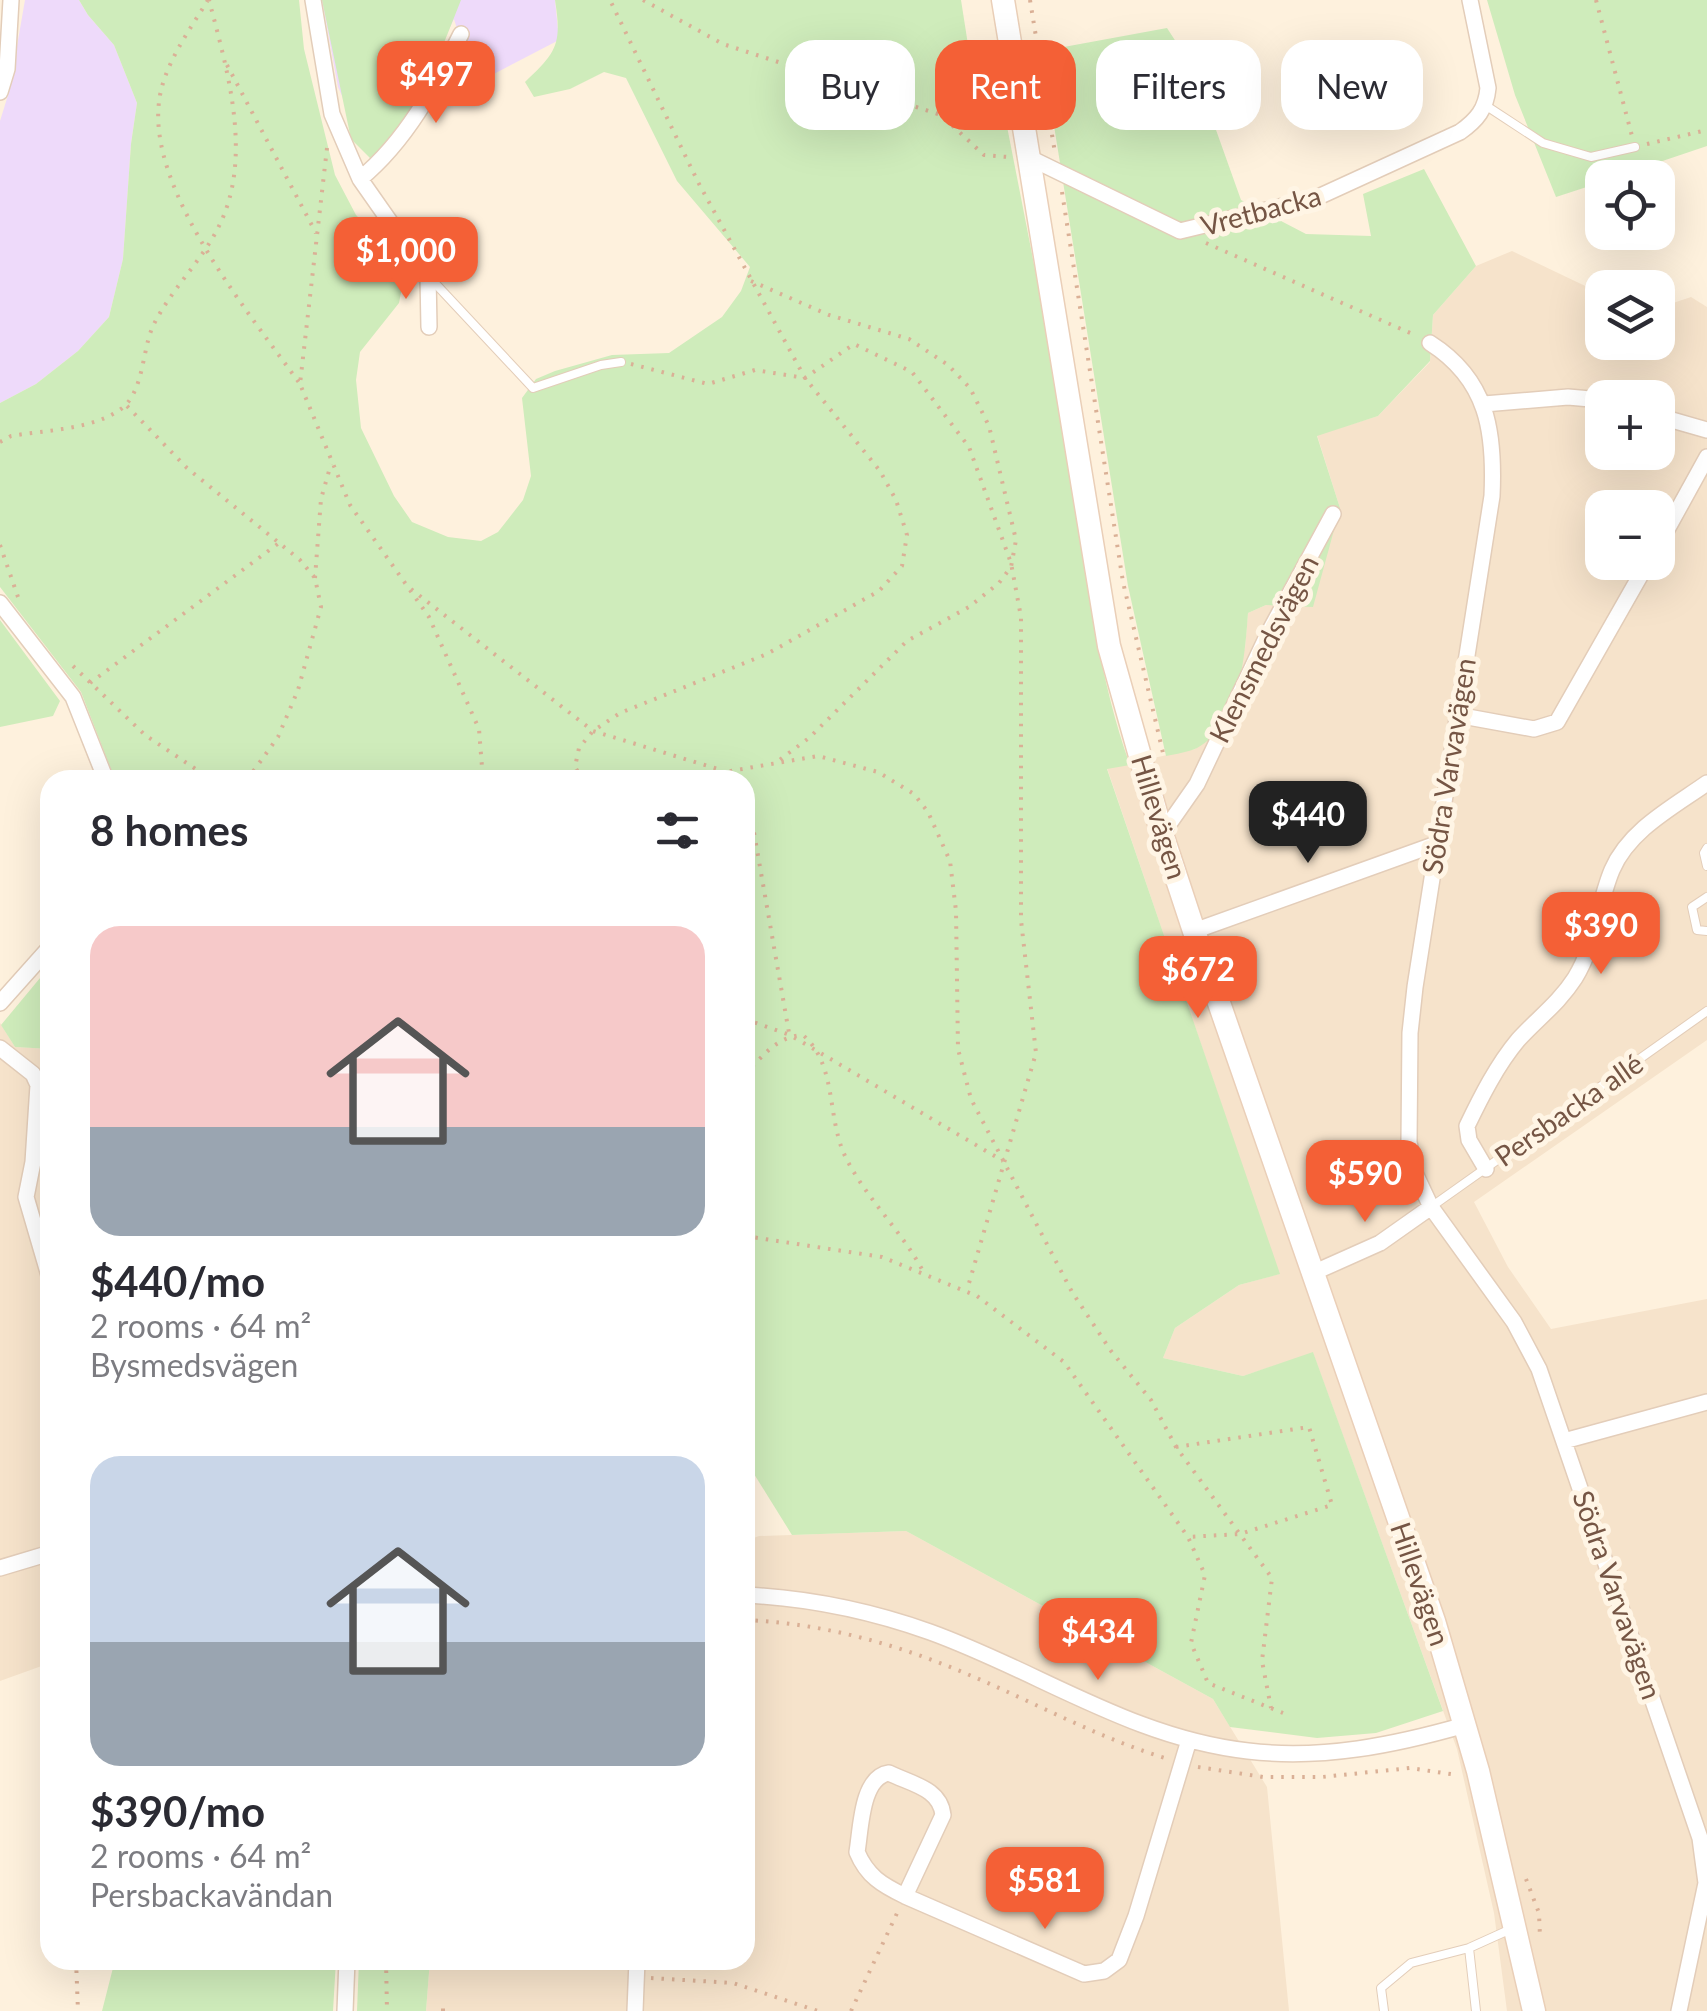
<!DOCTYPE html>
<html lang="en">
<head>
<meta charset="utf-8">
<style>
  body { margin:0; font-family:Lato,sans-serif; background:#f2f2f3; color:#2b2b33; height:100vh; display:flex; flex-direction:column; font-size:38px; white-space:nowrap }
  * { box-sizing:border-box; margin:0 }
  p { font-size:32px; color:#7c7c81 }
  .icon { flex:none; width:55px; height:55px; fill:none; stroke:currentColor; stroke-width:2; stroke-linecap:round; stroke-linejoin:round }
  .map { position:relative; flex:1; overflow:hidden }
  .details { position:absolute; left:40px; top:770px; width:715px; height:1200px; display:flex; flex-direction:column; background:#fff; border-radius:30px; box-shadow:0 10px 40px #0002 }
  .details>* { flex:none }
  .banner { position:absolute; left:785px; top:40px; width:770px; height:90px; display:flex; gap:20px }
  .controls { position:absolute; left:1585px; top:160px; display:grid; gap:20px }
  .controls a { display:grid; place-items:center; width:90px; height:90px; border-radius:20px; background:#fff; box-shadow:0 10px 40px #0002; font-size:50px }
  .price { position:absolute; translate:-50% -85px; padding:0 22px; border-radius:20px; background:#f46036; color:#fff; font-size:32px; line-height:65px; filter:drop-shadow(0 2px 5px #0008) }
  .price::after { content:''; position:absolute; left:50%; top:60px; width:30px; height:22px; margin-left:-15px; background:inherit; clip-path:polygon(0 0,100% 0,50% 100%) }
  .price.on { background:#222; color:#fff }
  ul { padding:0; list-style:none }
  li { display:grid; align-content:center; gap:20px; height:530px; padding:0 50px }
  li span { display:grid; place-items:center; height:310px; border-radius:30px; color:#555 }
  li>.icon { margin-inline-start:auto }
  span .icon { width:180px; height:180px; fill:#fffc; stroke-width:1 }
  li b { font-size:42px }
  h2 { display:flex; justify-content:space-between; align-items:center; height:120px; padding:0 50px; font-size:42px }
  .pill { padding:0 35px; border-radius:30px; background:#fff; box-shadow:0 10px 40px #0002; font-size:35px; line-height:90px }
  .pill.on { background:#f46036; color:#fff }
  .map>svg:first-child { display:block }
  .residential { fill:#f6e3cb; fill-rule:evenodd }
  .education { fill:#eedafa }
  .green { fill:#cfecbb }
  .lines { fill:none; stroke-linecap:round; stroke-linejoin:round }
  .lane-casing { stroke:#e3cdb9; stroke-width:10 }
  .street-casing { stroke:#e3cdb9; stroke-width:18 }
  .secondary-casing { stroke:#eacfb8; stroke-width:25 }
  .path { stroke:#dab096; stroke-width:4; stroke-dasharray:2.5 8; stroke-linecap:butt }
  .lane { stroke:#fff; stroke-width:8 }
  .street { stroke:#fff; stroke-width:15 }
  .secondary { stroke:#fff; stroke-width:22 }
  .labels { text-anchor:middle; stroke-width:10; stroke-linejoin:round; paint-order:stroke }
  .street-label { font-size:28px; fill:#755544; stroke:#fff5e5 }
</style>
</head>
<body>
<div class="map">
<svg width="1707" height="2011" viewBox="0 0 1707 2011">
  <rect width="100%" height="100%" fill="#fef1dd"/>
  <!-- residential -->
  <path class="residential" d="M1512,251L1602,294V342H1658V308L1691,297L1707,307V1040L1474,1202L1508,1267L1551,1329L1707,1299V2011H1507L1494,1913L1457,1749L1313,1353L1243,1376L1163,1358L1175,1328L1239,1285L1279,1274L1107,768L1195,749L1245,648L1248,613L1266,605L1340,508L1317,435L1378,416L1430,362L1433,315L1476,266ZM1602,398H1658V452H1602ZM1602,508H1658V562H1602Z
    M0,1023L15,1047L50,1049V1663L0,1681Z
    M906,1531L1213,1699L1267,1787L1289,2011H426L430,1960H745V1541L759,1536Z"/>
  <!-- education -->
  <path class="education" d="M25,0H79L88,15L114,45L137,103L131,144L123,259L109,317L78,351L36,384L0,403V121L9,92Z
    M322,0H555L559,40L490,76L469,68L454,19L411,106L370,158L338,87Z"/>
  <!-- green -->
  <path class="green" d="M79,0H299L304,49L335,175L356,215L398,258L402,287L399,303L360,352L356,380L361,428L394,496L412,522L448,537L481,541L498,532L523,500L531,476L522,398L536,379L555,371L612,355L669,353L722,317L741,291L750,267L677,181L626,78L604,72L570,89L534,97L525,82C557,52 562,44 555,0H961L976,96L1003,106C1026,224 1050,341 1069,459C1085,561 1095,667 1130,765L1107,769L1280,1274L1239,1285L1175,1328L1163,1358L1243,1376L1313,1352L1443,1711L1376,1733L1317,1738L1230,1727L1213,1699L906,1531L792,1535L749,1466L750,1435L745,1429V780H115L81,692L0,587V403L36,384L78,351L109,317L123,259L131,144L137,103L114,45L88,15Z
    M322,0H461C442,48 413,128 370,158L351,139Z
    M1487,0H1707V146L1615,177L1602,178V182L1556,197L1515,95Z
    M1167,28L1195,71L1241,200L1306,234L1371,236L1363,194L1424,169L1476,266L1433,315L1430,361L1378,416L1317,436L1340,508L1313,607L1266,605L1248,613C1245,656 1240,725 1197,748C1188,752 1176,754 1166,756L1128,586L1042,51Z
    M0,620L60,701L53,716L0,727Z
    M50,966V1049L15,1047L1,1025Z
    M115,1960H336L333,2011H102Z
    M359,1960H430L426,2011H357Z"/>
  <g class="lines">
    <!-- lane casing -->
    <g class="lane-casing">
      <path id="lane" d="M1485,105L1543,143L1591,157L1635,147
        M432,280L533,388L601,365L621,362
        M1707,848L1704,853L1707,866
        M1707,897L1692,907L1697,930L1707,931
        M1431,1207L1707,1011
        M1469,1948L1476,2011
        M1384,2011L1381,1988L1411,1963L1469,1948L1511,1929"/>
    </g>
    <!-- street casing -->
    <g class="street-casing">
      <path id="street" d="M313,0L332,114L360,179L428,276L429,327
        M0,92L7,69L11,0
        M1028,157L1180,231L1316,198L1460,132C1477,120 1486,109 1488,88L1470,0
        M360,179C407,140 434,88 461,34
        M1430,343C1488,380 1495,432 1492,496L1415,987L1410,1033L1409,1142L1415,1173L1431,1207L1514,1322L1539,1369L1700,1838L1706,1883L1679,2011
        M1484,404L1568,397L1602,400
        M1658,416L1707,430
        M1658,546L1707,457
        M0,603L73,697L106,780
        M1457,715L1534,729L1557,722L1648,562
        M1162,834L1197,784L1269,632L1333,514
        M1194,931L1436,844
        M0,1003L50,947
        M0,1048L33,1074L38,1085L33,1162L26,1197L50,1279
        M1486,1169L1469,1140L1467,1126C1481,1097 1497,1065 1518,1040C1537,1019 1559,1003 1575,978C1596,944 1597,906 1612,870C1629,830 1673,807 1707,783
        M1315,1272L1380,1243L1431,1207
        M1564,1441L1707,1402
        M0,1568L50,1553
        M745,1595C808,1598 871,1611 930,1632C1038,1671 1132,1738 1248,1751C1322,1760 1395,1745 1465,1725
        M905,1896L943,1815C940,1788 911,1784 889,1773C861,1777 861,1829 857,1852C867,1876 882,1885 905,1896L1084,1974L1104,1971L1119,1960L1136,1916L1189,1740
        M345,2011L347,1960
        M635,2011L637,1960"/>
    </g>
    <!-- secondary casing -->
    <g class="secondary-casing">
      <path id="secondary" d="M1003,0L1109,646L1162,834L1194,931L1434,1621L1478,1771L1534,2011"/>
    </g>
    <!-- path -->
    <path class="path" d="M208,0C189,31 163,66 159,102C148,192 250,314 300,384
      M643,0L723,44L941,115L984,155L1008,157
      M1030,0L1055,153
      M1596,0L1632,136
      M227,65L316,233
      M1647,144L1707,130
      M327,148L300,384L350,505L429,617L479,729L483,780
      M1062,192L1123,582L1163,753
      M1206,243L1417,336
      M751,281L829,315L909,339L948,365L970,388L989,426L1016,540L1011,567L999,583L969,607L907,641L809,738L778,761
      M631,364L708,384L755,370L805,378L854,344L912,372L969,447L1011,563L1021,617V920L1036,1053L967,1290
      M127,406L187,468L300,560L315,578L321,607L298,690L278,737L247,780
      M0,442L11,436C45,430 92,430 121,409C144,392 142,350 153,326C171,289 203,260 220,224C253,155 227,69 209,0
      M0,545L18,597
      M315,578L321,499L331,464
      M411,589L593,731L721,770
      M73,666L145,735L212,780
      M90,683L279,543
      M583,780L575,767L579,748L593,731L620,713L767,654L879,591L902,566L907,535L896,500L880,471L805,378L698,182L610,0
      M678,780L818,756L878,772L914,794L928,812L950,861L956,911L958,1049L971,1099L1072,1292L1111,1351L1151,1400L1176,1447L1272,1578L1262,1661L1271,1708
      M745,781L789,1033
      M745,1019L790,1035L1003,1161
      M745,1074C762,1057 777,1036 803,1035C838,1066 826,1118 846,1158C867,1200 904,1233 925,1275
      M745,1236L882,1257L977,1296L1064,1362L1188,1537L1205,1575L1191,1643L1208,1683L1283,1713
      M1176,1447L1309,1427L1332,1505L1240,1534L1188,1537
      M745,1620C821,1623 897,1644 967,1674C1034,1702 1096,1737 1165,1758
      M1198,1767L1263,1777H1322L1410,1768L1457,1775
      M1526,1879L1539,1913L1540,1937
      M76,1960L78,2011
      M386,1960L387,2011
      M651,1978L733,1983L818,2011
      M443,2011V2004
      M851,2011L899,1909"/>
    <!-- lane -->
    <use href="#lane" class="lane"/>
    <!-- street -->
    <use href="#street" class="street"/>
    <!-- secondary -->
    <use href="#secondary" class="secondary"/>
  </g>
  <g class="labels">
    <!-- street labels -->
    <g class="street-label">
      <text transform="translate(1261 211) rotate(-15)" y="10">Vretbacka</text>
      <text transform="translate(1264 649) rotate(-63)" y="10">Klensmedsvägen</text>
      <text transform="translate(1449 766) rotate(-81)" y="10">Södra Varvavägen</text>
      <text transform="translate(1159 817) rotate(73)" y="10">Hillevägen</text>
      <text transform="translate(1569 1110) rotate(-35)" y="10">Persbacka allé</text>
      <text transform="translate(1420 1584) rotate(71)" y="10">Hillevägen</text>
      <text transform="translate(1617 1595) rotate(71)" y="10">Södra Varvavägen</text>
    </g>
  </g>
</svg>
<div class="controls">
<a><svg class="icon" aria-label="locate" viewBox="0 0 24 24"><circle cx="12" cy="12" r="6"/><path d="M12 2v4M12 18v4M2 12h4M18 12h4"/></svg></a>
<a><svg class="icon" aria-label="layers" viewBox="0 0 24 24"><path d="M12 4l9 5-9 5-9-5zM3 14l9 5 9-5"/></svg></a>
<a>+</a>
<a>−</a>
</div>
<b class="price" style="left:436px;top:126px">$497</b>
<b class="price" style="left:406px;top:302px">$1,000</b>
<b class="price on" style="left:1308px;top:866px">$440</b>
<b class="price" style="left:1601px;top:977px">$390</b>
<b class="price" style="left:1198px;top:1021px">$672</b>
<b class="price" style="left:1365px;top:1225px">$590</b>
<b class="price" style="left:1098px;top:1683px">$434</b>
<b class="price" style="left:1045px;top:1932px">$581</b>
<div class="banner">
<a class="pill">Buy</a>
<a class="pill on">Rent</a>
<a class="pill">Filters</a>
<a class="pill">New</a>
</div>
<section class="details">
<h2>8 homes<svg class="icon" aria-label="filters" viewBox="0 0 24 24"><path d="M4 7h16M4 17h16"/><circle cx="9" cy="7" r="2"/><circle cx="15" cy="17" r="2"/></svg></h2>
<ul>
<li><span style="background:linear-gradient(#f6c9c9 65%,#9aa5b1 0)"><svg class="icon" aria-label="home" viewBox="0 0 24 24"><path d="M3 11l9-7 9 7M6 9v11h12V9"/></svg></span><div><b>$440/mo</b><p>2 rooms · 64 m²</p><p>Bysmedsvägen</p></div></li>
<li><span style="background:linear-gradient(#c9d6e8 60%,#9aa5b1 0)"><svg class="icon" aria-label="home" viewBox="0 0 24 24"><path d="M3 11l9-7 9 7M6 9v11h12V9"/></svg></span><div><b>$390/mo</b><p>2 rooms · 64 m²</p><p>Persbackavändan</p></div></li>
</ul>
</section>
</div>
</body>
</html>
